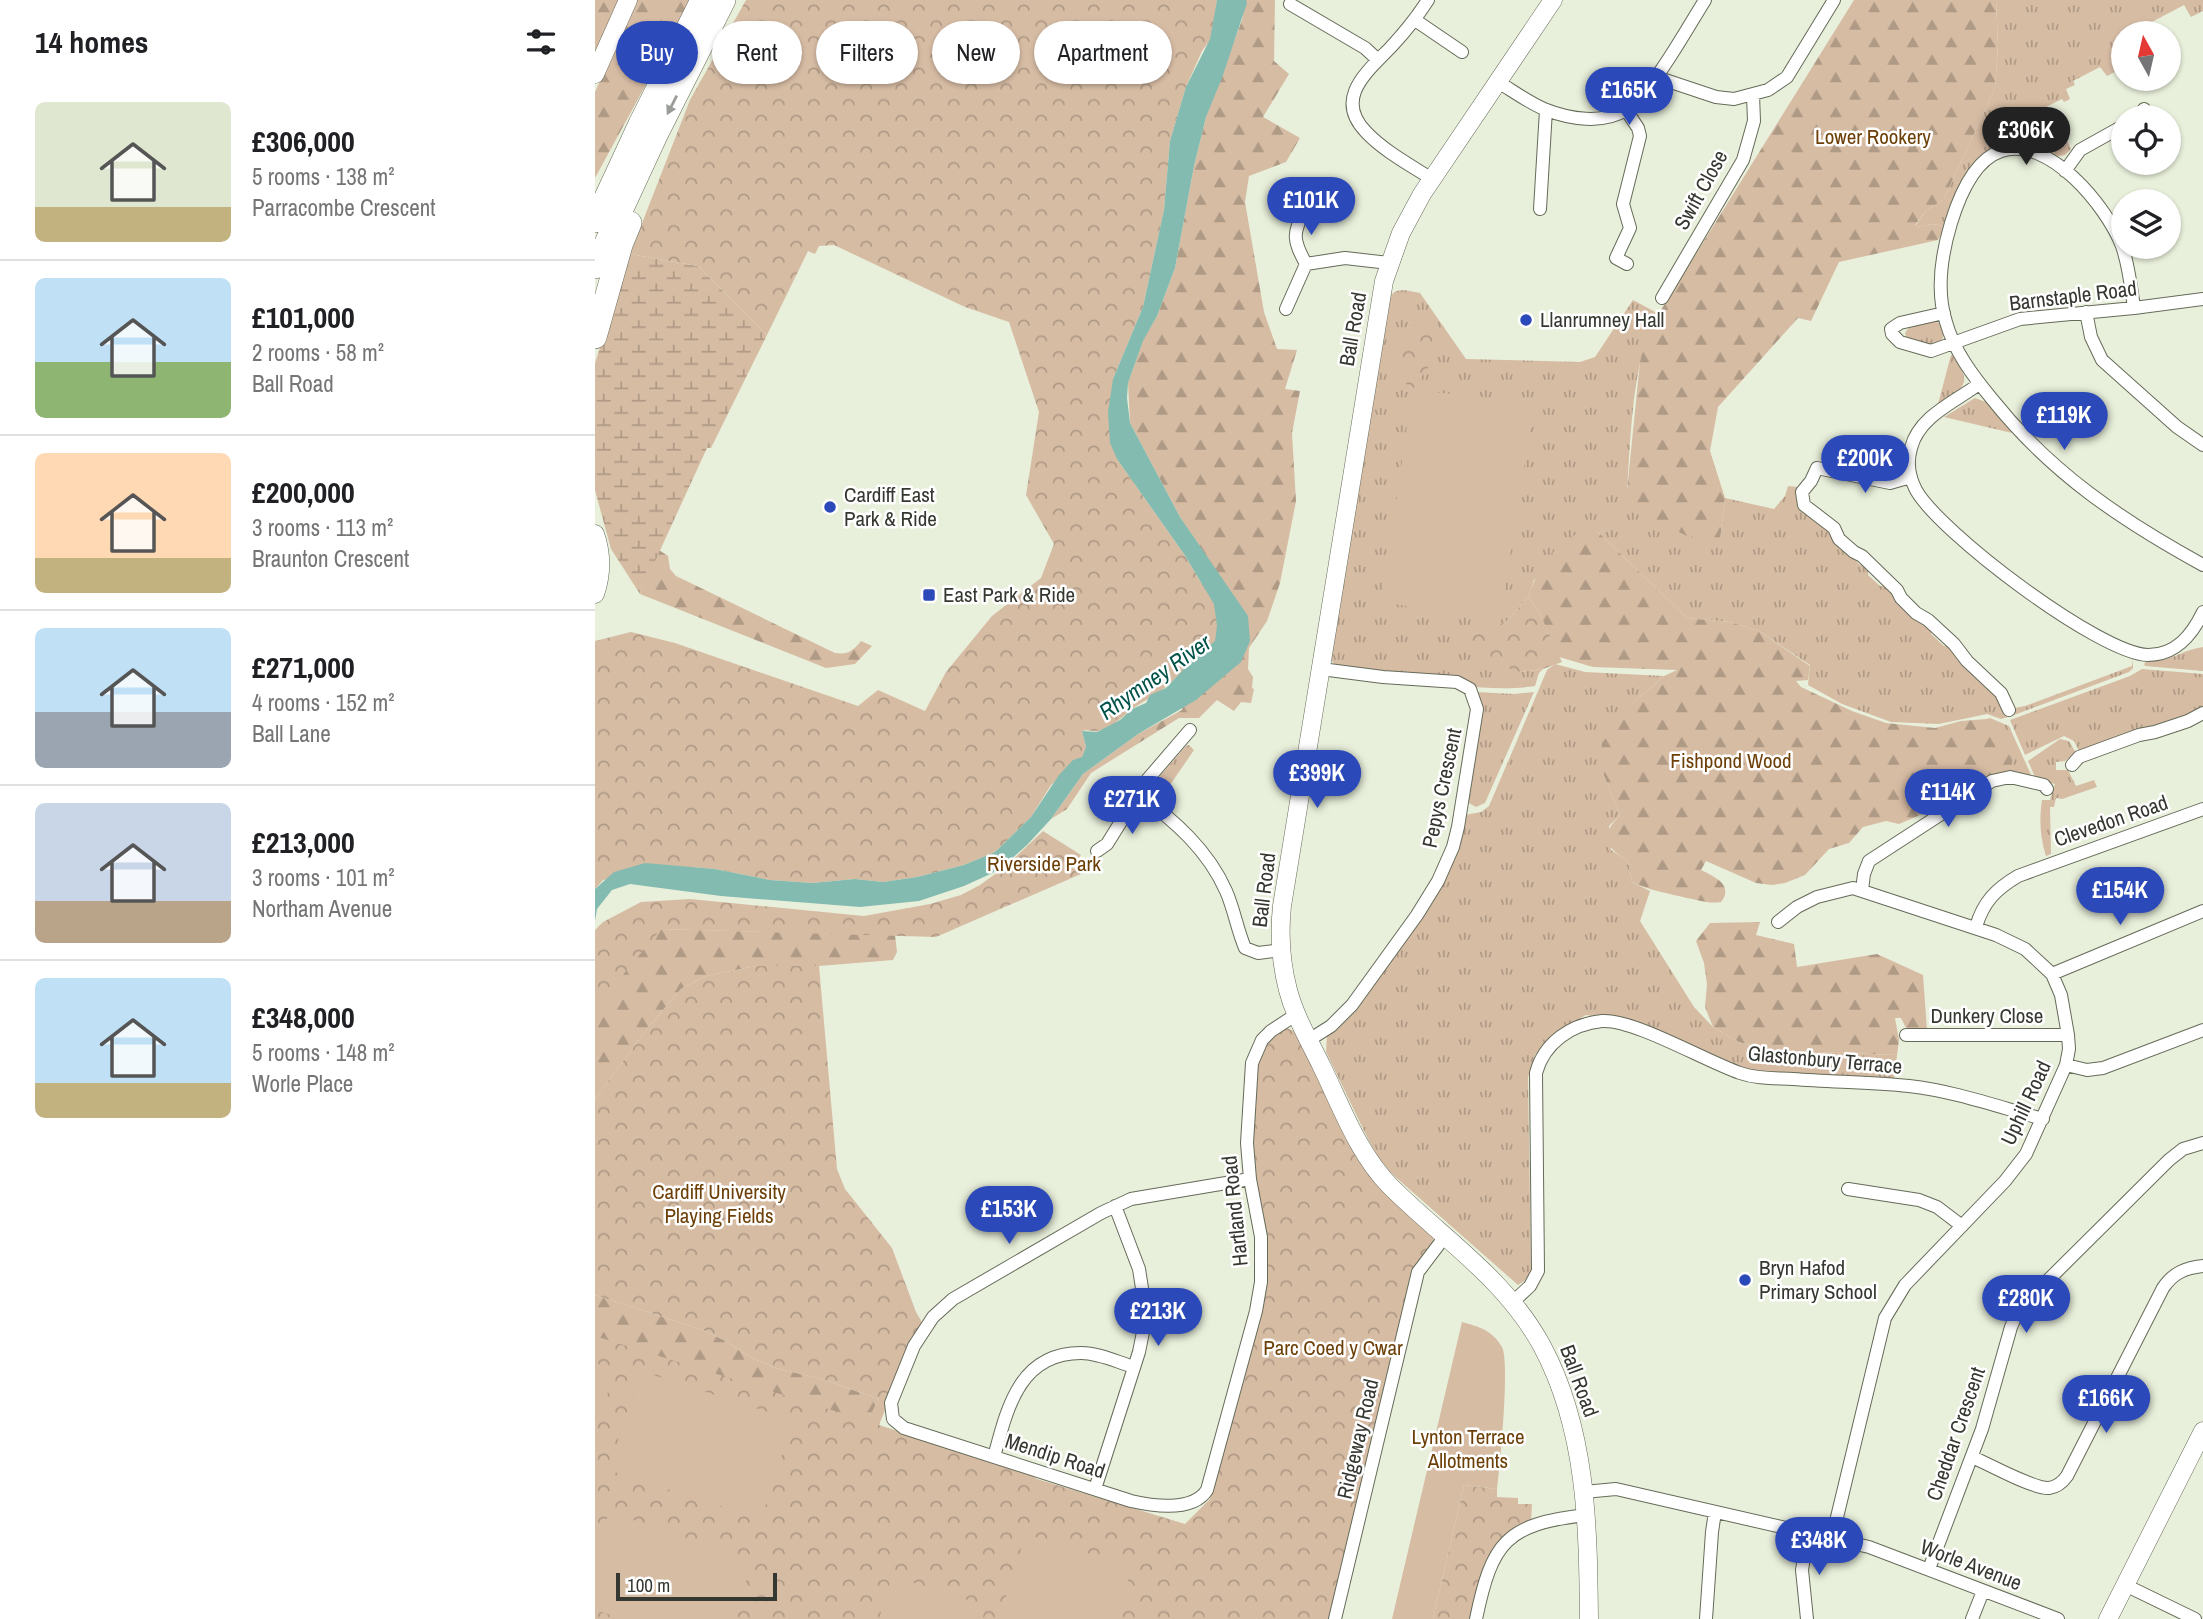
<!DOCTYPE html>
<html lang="en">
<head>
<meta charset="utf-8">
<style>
  body { margin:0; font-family:"Archivo Narrow",sans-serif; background:#f6f6f6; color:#202124; height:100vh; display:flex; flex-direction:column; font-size:26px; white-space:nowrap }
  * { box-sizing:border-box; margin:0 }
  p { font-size:23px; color:#757577 }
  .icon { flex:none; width:38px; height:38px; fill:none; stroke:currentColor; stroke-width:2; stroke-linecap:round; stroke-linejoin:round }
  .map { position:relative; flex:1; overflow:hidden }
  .panel { display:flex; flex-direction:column; background:#fff; width:595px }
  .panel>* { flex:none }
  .hud { position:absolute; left:21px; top:21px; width:665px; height:63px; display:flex; gap:14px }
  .needle { width:46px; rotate:352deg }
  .fabs { position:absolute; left:1516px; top:21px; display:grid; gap:14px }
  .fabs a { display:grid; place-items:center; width:70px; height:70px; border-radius:50%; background:#fff; box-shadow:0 2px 5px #0004; font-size:35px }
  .scale { position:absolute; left:21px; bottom:18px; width:161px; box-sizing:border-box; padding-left:7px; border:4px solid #353830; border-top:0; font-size:19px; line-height:24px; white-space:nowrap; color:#353830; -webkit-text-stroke:5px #fff; paint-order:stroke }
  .price { position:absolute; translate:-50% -60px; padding:0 16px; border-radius:24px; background:#2c49ba; color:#fff; font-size:23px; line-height:46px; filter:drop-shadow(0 2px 4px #0008) }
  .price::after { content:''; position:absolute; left:50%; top:42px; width:21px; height:16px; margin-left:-10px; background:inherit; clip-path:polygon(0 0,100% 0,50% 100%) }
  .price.on { background:#222; color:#fff }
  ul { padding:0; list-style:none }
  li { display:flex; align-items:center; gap:21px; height:175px; padding:0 35px }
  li+li { border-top:2px solid #e0e0e0 }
  li span { display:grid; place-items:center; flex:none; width:196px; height:140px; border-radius:10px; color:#555 }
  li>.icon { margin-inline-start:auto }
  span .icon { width:84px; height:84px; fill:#fffc; stroke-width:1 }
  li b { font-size:30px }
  h2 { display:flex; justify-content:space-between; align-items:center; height:84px; padding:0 35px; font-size:30px }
  .tag { padding:0 24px; border-radius:32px; background:#fff; box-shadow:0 2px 5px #0004; font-size:24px; line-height:63px }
  .tag.on { background:#2c49ba; color:#fff }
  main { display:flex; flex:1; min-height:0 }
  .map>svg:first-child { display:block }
  .grass { fill:url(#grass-tufts) }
  .forest { fill:url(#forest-firs) }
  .wetland { fill:url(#wetland-marsh) }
  .park { fill:url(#park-crowns) }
  .garden { fill:#d7bca4 }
  .water { fill:#84bbb0 }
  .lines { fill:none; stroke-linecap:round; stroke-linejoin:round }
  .street-casing { stroke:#656b59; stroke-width:14 }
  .secondary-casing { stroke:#656b59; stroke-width:19 }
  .highway-casing { stroke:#656b59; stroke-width:24 }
  .street { stroke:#fff; stroke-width:12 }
  .secondary { stroke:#fff; stroke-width:18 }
  .highway { stroke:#fff; stroke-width:23 }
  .oneway { fill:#9a9c98 }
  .poi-dot { fill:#2c49ba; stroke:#fff; stroke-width:2.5 }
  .labels { text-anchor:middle; stroke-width:5; stroke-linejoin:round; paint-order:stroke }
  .park-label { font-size:21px; fill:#6c3f07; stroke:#fff }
  .street-label { font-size:21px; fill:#353830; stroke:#fff }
  .poi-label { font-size:21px; fill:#353830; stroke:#fff; text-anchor:start }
  .water-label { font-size:23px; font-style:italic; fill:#015349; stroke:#fff }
</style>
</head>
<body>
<main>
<section class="panel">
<h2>14 homes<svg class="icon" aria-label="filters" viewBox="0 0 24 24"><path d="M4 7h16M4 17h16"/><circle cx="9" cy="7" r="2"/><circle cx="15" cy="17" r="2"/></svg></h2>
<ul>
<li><span style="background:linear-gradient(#dfe7d0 75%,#c2b280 0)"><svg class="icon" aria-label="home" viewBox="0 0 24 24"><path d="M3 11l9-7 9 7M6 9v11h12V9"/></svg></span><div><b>£306,000</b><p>5 rooms · 138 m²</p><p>Parracombe Crescent</p></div></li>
<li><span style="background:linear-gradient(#bfe0f5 60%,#8fb573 0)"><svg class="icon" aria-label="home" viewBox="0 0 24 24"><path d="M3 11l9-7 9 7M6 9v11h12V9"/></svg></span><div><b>£101,000</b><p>2 rooms · 58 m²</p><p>Ball Road</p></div></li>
<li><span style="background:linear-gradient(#ffd9b3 75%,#c2b280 0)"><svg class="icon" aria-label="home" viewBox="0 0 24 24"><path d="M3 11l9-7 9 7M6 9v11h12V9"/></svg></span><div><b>£200,000</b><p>3 rooms · 113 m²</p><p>Braunton Crescent</p></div></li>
<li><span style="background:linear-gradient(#bfe0f5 60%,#9aa5b1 0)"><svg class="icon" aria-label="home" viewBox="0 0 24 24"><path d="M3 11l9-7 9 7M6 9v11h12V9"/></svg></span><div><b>£271,000</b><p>4 rooms · 152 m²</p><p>Ball Lane</p></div></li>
<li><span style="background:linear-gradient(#c9d6e8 70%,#b9a48a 0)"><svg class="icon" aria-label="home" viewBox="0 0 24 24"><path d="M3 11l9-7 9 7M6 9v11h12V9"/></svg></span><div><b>£213,000</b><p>3 rooms · 101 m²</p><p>Northam Avenue</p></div></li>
<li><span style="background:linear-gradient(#bfe0f5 75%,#c2b280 0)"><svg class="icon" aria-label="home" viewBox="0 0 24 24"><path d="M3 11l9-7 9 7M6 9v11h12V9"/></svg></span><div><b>£348,000</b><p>5 rooms · 148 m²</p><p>Worle Place</p></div></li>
</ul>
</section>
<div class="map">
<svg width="1608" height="1619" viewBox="0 0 1608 1619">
  <defs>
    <pattern id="grass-tufts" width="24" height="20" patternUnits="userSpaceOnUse" patternTransform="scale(1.75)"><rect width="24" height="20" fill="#d7bca4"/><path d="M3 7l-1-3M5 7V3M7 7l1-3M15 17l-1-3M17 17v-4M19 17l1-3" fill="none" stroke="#af9a86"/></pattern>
    <pattern id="forest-firs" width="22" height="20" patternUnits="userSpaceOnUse" patternTransform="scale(1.75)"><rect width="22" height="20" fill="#d7bca4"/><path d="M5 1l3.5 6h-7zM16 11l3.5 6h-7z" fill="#af9a86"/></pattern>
    <pattern id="wetland-marsh" width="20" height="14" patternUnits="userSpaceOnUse" patternTransform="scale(1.75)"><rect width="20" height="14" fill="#d7bca4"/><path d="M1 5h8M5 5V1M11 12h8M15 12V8" fill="none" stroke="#af9a86"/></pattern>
    <pattern id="park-crowns" width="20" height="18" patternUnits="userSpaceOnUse" patternTransform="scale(1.75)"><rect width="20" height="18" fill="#d7bca4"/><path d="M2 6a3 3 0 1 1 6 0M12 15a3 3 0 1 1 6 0" fill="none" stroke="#af9a86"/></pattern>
  </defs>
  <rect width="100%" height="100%" fill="#e8efda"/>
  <!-- grass -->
  <path class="grass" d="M1401,0H1608V11L1596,17L1589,5L1555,23L1560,33H1528V68L1512,76L1505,67L1478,81L1480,85L1471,89L1475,99L1469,102L1467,99L1445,110L1458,139L1469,134L1476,149L1470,155L1458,157L1446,152L1390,156L1351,226L1337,224L1322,227L1320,226L1331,211L1349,199L1400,88L1403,45Z
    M809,290L825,293L871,359L985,362L1000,357L1038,300L1062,313C1037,361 1036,435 1032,490L1125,539L1130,498L1179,509L1190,496L1193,486L1203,487L1202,493C1224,517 1242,542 1265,565L1270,564L1273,568V575L1285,586L1292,585L1295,587V592L1329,625H1334L1337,628L1336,634L1349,646L1355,645L1358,649V653L1403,695L1413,717L1406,719L1392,714L1344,724L1296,722L1247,704L1213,685L1215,665L1164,631L1135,622L1092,618L1002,531L939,580L933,597L910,623L924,672L948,669L944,673L940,686C884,695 797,675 740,665L734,657L793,297L801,291Z
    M1338,320L1347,325L1350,331L1346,343L1335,346L1311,337L1310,333L1315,326Z
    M1356,355L1359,356C1378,386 1369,387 1343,404Z
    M1380,398L1391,402L1417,433L1349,417Z
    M1608,647V671L1550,666L1549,664L1552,661C1571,664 1589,649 1608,647Z
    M1538,659V668L1534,672L1419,715L1415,709L1430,706L1537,666Z
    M960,664L990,672L1069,676L1038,703L1024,723L1008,773L1025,815L1014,826L1016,850L1033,861L1037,882L1055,891L1045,921L1099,1007L1118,1027L1144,1042L1173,1050L1302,1055L1299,1081L1152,1072L1021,1018L991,1015L957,1035L940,1055L933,1077L936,1272L932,1279L923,1285L796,1173L783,1157L772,1137L731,1052L732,1035L820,928L870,815L886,812L894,806L952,670Z
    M1547,669L1608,674V709L1588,719L1584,717L1566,723L1565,727L1555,726L1484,751L1479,741L1469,736L1430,755L1415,720L1535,676Z
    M881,692L919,694L939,692L890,803L881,807L872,802Z
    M1395,718L1414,726L1437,777L1407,774L1389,720Z
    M1465,739L1474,741L1481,753L1470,761L1461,762V770H1473L1481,786L1499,780L1502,787L1467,799L1461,798L1459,807H1455L1456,854L1451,856C1445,837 1444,820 1447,800H1455L1460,784L1441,779L1433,761Z
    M594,745L599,750L564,801L557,792L558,784L591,746Z"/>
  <!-- forest -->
  <path class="forest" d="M0,0H28L0,59Z
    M41,0H97L0,178V92Z
    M651,0H680L679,61L694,74L668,117L705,138L691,162L654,176L650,202L669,312L682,349L702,350L690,389L705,391L697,433L701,501L685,583L672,621L654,648L653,669L658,677L657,688L659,689L656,703L646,702L639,711L622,700L604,718H584L496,773L472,809L456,819L488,774L543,734L587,710L611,556L585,517L535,423L533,383L548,340L562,316L580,268L599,166L611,117L647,20Z
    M1259,0H1401L1403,45L1400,88L1349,199L1331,211L1320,225L1322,227L1337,224L1351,226L1343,240L1244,262L1216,321L1203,318L1123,407L1115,451L1130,498L1125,540L1092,536L1053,517L1041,509L1032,490L1045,362L1051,334Z
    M1002,531L1092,618L1135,622L1164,631L1215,666L1213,680L1201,681L1206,687L1257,711L1291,723L1340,728L1366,721L1392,719C1404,731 1418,745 1417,763L1407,774L1341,812L1330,813L1304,824L1291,821L1268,827L1254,843L1234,849L1210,875L1190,883L1177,885L1161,883L1111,861L1106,870C1120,877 1139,885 1126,902C1112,904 1105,900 1092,898C1072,893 1056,891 1037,882L1033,861C1009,846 1004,837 1025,815L1008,773L1005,759L1007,743L1038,703L1069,676L1082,670L998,667L964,657L943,610L933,597C940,576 957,545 980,535C986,533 995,532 1002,531Z
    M64,550L73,556L75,569L81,576L240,653C253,655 258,651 266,641L277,646L260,664L231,668L45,594Z
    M1165,922L1161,935L1199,944L1202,967L1282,954L1328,975L1332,1030H1312L1306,1018H1300L1304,1040L1302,1055L1173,1050L1144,1042L1118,1027L1110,1007L1112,984L1109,963L1101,941L1115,923Z
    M66,929L300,935L302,952L298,960L224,966H161L111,976L86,989L52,1029L0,1099V972Z
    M0,1295L108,1330L129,1340L157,1358L181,1368L227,1379L284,1399L269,1428L0,1339Z"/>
  <!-- wetland -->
  <path class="wetland" d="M35,254L103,266L172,335L116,448H112L45,594L16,549L0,490V363Z"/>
  <!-- park -->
  <path class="park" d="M151,0H622L616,39L607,51L591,87L575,141L569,210L548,307L518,379L522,459L589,554L619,604L622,626L620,641C602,654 588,672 572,686C562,695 546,702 536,710C526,718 516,728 503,731C498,732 493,729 487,731L491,747L487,758L456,785L436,817L400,852L369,865L322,877L288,882L260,879L217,883L175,880L120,869L96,867L8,880L0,889V641L36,632L80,643L263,706L283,690L330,711L351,672L397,616L446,578L459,544L431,495L444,412L414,322L370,307L239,245L224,246L220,254L213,251L172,335L103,266L35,254L95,100Z
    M828,318L846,350L817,390L804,376L797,353L808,348L811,332Z
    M933,597L943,610L967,662L948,669L925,672L872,654L874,629L910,623Z
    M448,831L486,855L477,867L486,874L341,937L66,929L27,976L0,1020V930L8,922L46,902L95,899L269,916L335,904L366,895L385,885L410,867Z
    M161,966H224L242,1169L250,1189L297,1248L321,1312L328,1324L317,1344L284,1425L436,1475L442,1479L590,1524L615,1499L665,1311L658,1148L661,1066L666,1051L680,1033L692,1028L705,1034L743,1115L838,1232C841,1247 830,1255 821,1266L736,1619H0V1336L272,1421L284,1399L227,1379L181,1368L157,1358L129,1340L108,1330L0,1295V1099L52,1029L86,989L111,976Z
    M869,1485L902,1489V1497L923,1498V1504H937L936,1521L915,1534L877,1619H838Z"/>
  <!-- garden -->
  <path class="garden" d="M817,390L939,402L905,621L787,602Z
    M867,1322C885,1327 897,1330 907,1347C915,1361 905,1467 902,1489L869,1485L838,1619H797Z
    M0,1363L21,1369L0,1430Z
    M46,1371L198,1420L166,1519L13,1470Z
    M14,1512L158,1560L138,1619H28L0,1610V1553Z
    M431,1534L537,1567L521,1619H404Z
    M297,1576L392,1606L387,1619H284Z"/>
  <!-- water -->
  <path class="water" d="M622,0H651L652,3L627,78L611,117L599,166L580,268L562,316L548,341L533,383L532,398L535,423L585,517L653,616L655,641L646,662L601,700L543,734L488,774L456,819L432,845L404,870L369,886L324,901L265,907L126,896L35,884L17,890L2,909L0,921V889L19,872L50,863L120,869L175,880L217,883L260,879L288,882L322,877L369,865L400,852L436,817L464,775L478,760L487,757L491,747L487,731L502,732L525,720L537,709L551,703L555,695L571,688L603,654L620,641L622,626L619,604L589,554L522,459L515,443L513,412L518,379L548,307L569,210L575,141L591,87L615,39Z"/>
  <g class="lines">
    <!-- street casing -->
    <g class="street-casing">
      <path id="street" d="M833,0C822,17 810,32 796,47C773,71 738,98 771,132C789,151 815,165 837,179
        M695,4L770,48L783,60
        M820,20L867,52
        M1061,77L1121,97L1139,99L1173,90L1192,77L1239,0
        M903,82C918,91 933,102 949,109C974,119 1008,125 1032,109C1056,94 1093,27 1110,0
        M1031,110L1043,128L1045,136L1028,204L1035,228L1021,258L1032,264
        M1544,117L1549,109
        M1470,171L1485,150L1528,126
        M710,209C697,234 698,240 711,264
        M945,209L951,110
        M1067,298L1148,160L1159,121L1158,95
        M1539,308C1536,287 1534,266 1527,246C1512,207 1454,135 1406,151C1379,160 1364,197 1356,223C1347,253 1341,291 1351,322C1359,351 1378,376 1397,399C1456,473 1526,520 1608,565
        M691,309L711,264L750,258L794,263
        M1491,312L1496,337L1507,360L1582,427L1608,445
        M1349,313L1305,323L1296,329L1297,334L1305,342L1336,351L1425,319L1539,308L1608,299
        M1384,384C1360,402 1324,416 1316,448C1312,462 1314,477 1321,490C1344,532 1505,654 1553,655C1581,655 1597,635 1608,612
        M1316,477L1295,483L1222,468L1216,481L1207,492L1209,505L1239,528L1244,539L1259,552L1267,556L1302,590L1306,598L1321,613L1333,620L1359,644L1372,661L1406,693L1414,710
        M1477,765L1484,757L1544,735L1560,732L1593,721L1608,713
        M544,795C579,820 613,850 631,891C639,909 642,929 650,948L663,953L687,950
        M502,851L512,844L552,780L595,730
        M1267,890L1269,874L1274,861L1397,781L1415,777L1449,785L1452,789
        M1183,922L1202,907L1222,897L1258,888L1401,935L1430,949L1457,974L1466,995L1473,1035L1474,1049L1471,1065L1431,1154L1410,1181L1310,1285L1290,1318L1237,1538
        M1381,927C1388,902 1401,889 1423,876L1608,809
        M1457,974L1608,911
        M1311,1035H1473
        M714,1040L736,1026L757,1005L822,915L843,881L858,847L863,827L882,709L875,689L862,682L788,677L726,669
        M1471,1065L1492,1070L1508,1068L1608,1030
        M655,1179L536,1199L506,1213L358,1299L338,1317L319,1346L296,1403L298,1419L309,1428L536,1501C558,1506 598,1512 612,1490L661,1311L666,1282V1237L655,1179L652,1143L657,1063L667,1040L676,1031L702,1014
        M1253,1189L1324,1200L1342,1207L1367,1226
        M919,1301L935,1286L943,1271L941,1073C949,1043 976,1024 1007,1021C1039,1019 1110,1061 1145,1073C1162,1079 1180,1078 1198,1079C1236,1082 1275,1082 1314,1086C1359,1091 1404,1107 1448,1119
        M399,1457C412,1409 424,1353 486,1353C504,1353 522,1362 539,1367
        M1377,1457C1394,1464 1438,1489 1454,1488C1462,1487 1467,1483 1472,1476L1568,1288C1578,1273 1590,1268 1608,1266
        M500,1489L544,1352L549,1327V1301L544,1269L520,1206
        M989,1492L1021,1489L1274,1547L1463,1619
        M1334,1569L1387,1429L1416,1327L1424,1309L1574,1160L1588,1149L1608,1143
        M1530,1585L1600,1619
        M740,1619L823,1272L851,1235
        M881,1619C897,1542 911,1524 991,1515
        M1111,1619L1117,1532L1120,1512
        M1212,1619L1207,1570L1213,1533
        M1377,1619L1388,1591"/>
    </g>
    <!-- secondary casing -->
    <g class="secondary-casing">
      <path id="secondary" d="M958,0L827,194L806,233L789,281L687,906C684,934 686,963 693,990C700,1017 715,1042 727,1067C747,1108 763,1153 795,1186C848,1239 910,1278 947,1346C992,1430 993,1526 994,1619
        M0,74L33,0
        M0,534C7,554 7,574 0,594
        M1513,1619L1608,1431"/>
    </g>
    <!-- highway casing -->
    <g class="highway-casing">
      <path id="highway" d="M0,221L45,124L107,0
        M0,267L62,133L129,0
        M0,337L26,245L35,223"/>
    </g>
    <!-- street -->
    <use href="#street" class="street"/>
    <!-- secondary -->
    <use href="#secondary" class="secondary"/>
    <!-- highway -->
    <use href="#highway" class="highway"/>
  </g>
  <!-- one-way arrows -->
  <defs><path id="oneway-solid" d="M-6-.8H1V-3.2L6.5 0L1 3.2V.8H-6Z" transform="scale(1.75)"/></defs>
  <use class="oneway" href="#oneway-solid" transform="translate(77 105) rotate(117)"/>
  <!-- markers -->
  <g class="poi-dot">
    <circle cx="931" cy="320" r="7"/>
    <circle cx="235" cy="507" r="7"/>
    <rect x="327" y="588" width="14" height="14" rx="3.5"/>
    <circle cx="1150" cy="1280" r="7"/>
  </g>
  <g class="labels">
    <!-- park labels -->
    <g class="park-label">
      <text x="1278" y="144">Lower Rookery</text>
      <text x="1136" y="768">Fishpond Wood</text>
      <text x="449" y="871">Riverside Park</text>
      <text x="124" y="1199">Cardiff University<tspan x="124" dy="24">Playing Fields</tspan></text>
      <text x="738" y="1355">Parc Coed y Cwar</text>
      <text x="873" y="1444">Lynton Terrace<tspan x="873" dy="24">Allotments</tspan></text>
    </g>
    <!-- street labels -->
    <g class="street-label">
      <text transform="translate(1106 190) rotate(-61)" y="7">Swift Close</text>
      <text transform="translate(1478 296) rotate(-7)" y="7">Barnstaple Road</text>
      <text transform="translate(758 329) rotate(-80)" y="7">Ball Road</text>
      <text transform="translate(847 788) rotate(-78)" y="7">Pepys Crescent</text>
      <text transform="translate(1516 821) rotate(-19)" y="7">Clevedon Road</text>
      <text transform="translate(669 890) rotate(-83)" y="7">Ball Road</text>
      <text x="1392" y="1023">Dunkery Close</text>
      <text transform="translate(1230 1060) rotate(5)" y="7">Glastonbury Terrace</text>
      <text transform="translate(1431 1103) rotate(-65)" y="7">Uphill Road</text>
      <text transform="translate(640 1211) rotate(-96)" y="7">Hartland Road</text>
      <text transform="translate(984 1381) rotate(70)" y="7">Ball Road</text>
      <text transform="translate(1361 1434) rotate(-71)" y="7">Cheddar Crescent</text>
      <text transform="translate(763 1439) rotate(-77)" y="7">Ridgeway Road</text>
      <text transform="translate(460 1456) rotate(18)" y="7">Mendip Road</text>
      <text transform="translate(1376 1565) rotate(21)" y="7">Worle Avenue</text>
    </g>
    <!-- poi labels -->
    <g class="poi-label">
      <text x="945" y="327">Llanrumney Hall</text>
      <text x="249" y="502">Cardiff East<tspan x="249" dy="24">Park &amp; Ride</tspan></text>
      <text x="348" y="602">East Park &amp; Ride</text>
      <text x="1164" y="1275">Bryn Hafod<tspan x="1164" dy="24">Primary School</tspan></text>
    </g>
    <!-- water labels -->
    <g class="water-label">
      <text transform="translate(560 677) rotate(-35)" y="8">Rhymney River</text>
    </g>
  </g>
</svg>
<div class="fabs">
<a><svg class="needle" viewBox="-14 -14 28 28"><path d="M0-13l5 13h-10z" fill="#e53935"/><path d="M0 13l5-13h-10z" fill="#757577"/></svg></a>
<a><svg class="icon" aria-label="locate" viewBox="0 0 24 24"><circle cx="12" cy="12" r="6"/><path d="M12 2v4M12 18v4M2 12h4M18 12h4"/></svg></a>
<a><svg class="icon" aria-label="layers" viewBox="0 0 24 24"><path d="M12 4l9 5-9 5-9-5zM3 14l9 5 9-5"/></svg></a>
</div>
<div class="scale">100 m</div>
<b class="price" style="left:1034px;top:127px">£165K</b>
<b class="price on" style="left:1431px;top:167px">£306K</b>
<b class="price" style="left:716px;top:237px">£101K</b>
<b class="price" style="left:1469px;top:452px">£119K</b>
<b class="price" style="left:1270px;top:495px">£200K</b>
<b class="price" style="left:722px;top:810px">£399K</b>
<b class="price" style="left:1353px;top:829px">£114K</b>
<b class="price" style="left:537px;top:836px">£271K</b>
<b class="price" style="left:1525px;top:927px">£154K</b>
<b class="price" style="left:414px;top:1246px">£153K</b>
<b class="price" style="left:1431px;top:1335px">£280K</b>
<b class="price" style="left:563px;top:1348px">£213K</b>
<b class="price" style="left:1511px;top:1435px">£166K</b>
<b class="price" style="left:1224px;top:1577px">£348K</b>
<div class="hud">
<a class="tag on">Buy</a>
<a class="tag">Rent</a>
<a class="tag">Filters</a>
<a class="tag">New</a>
<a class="tag">Apartment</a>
</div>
</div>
</main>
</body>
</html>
